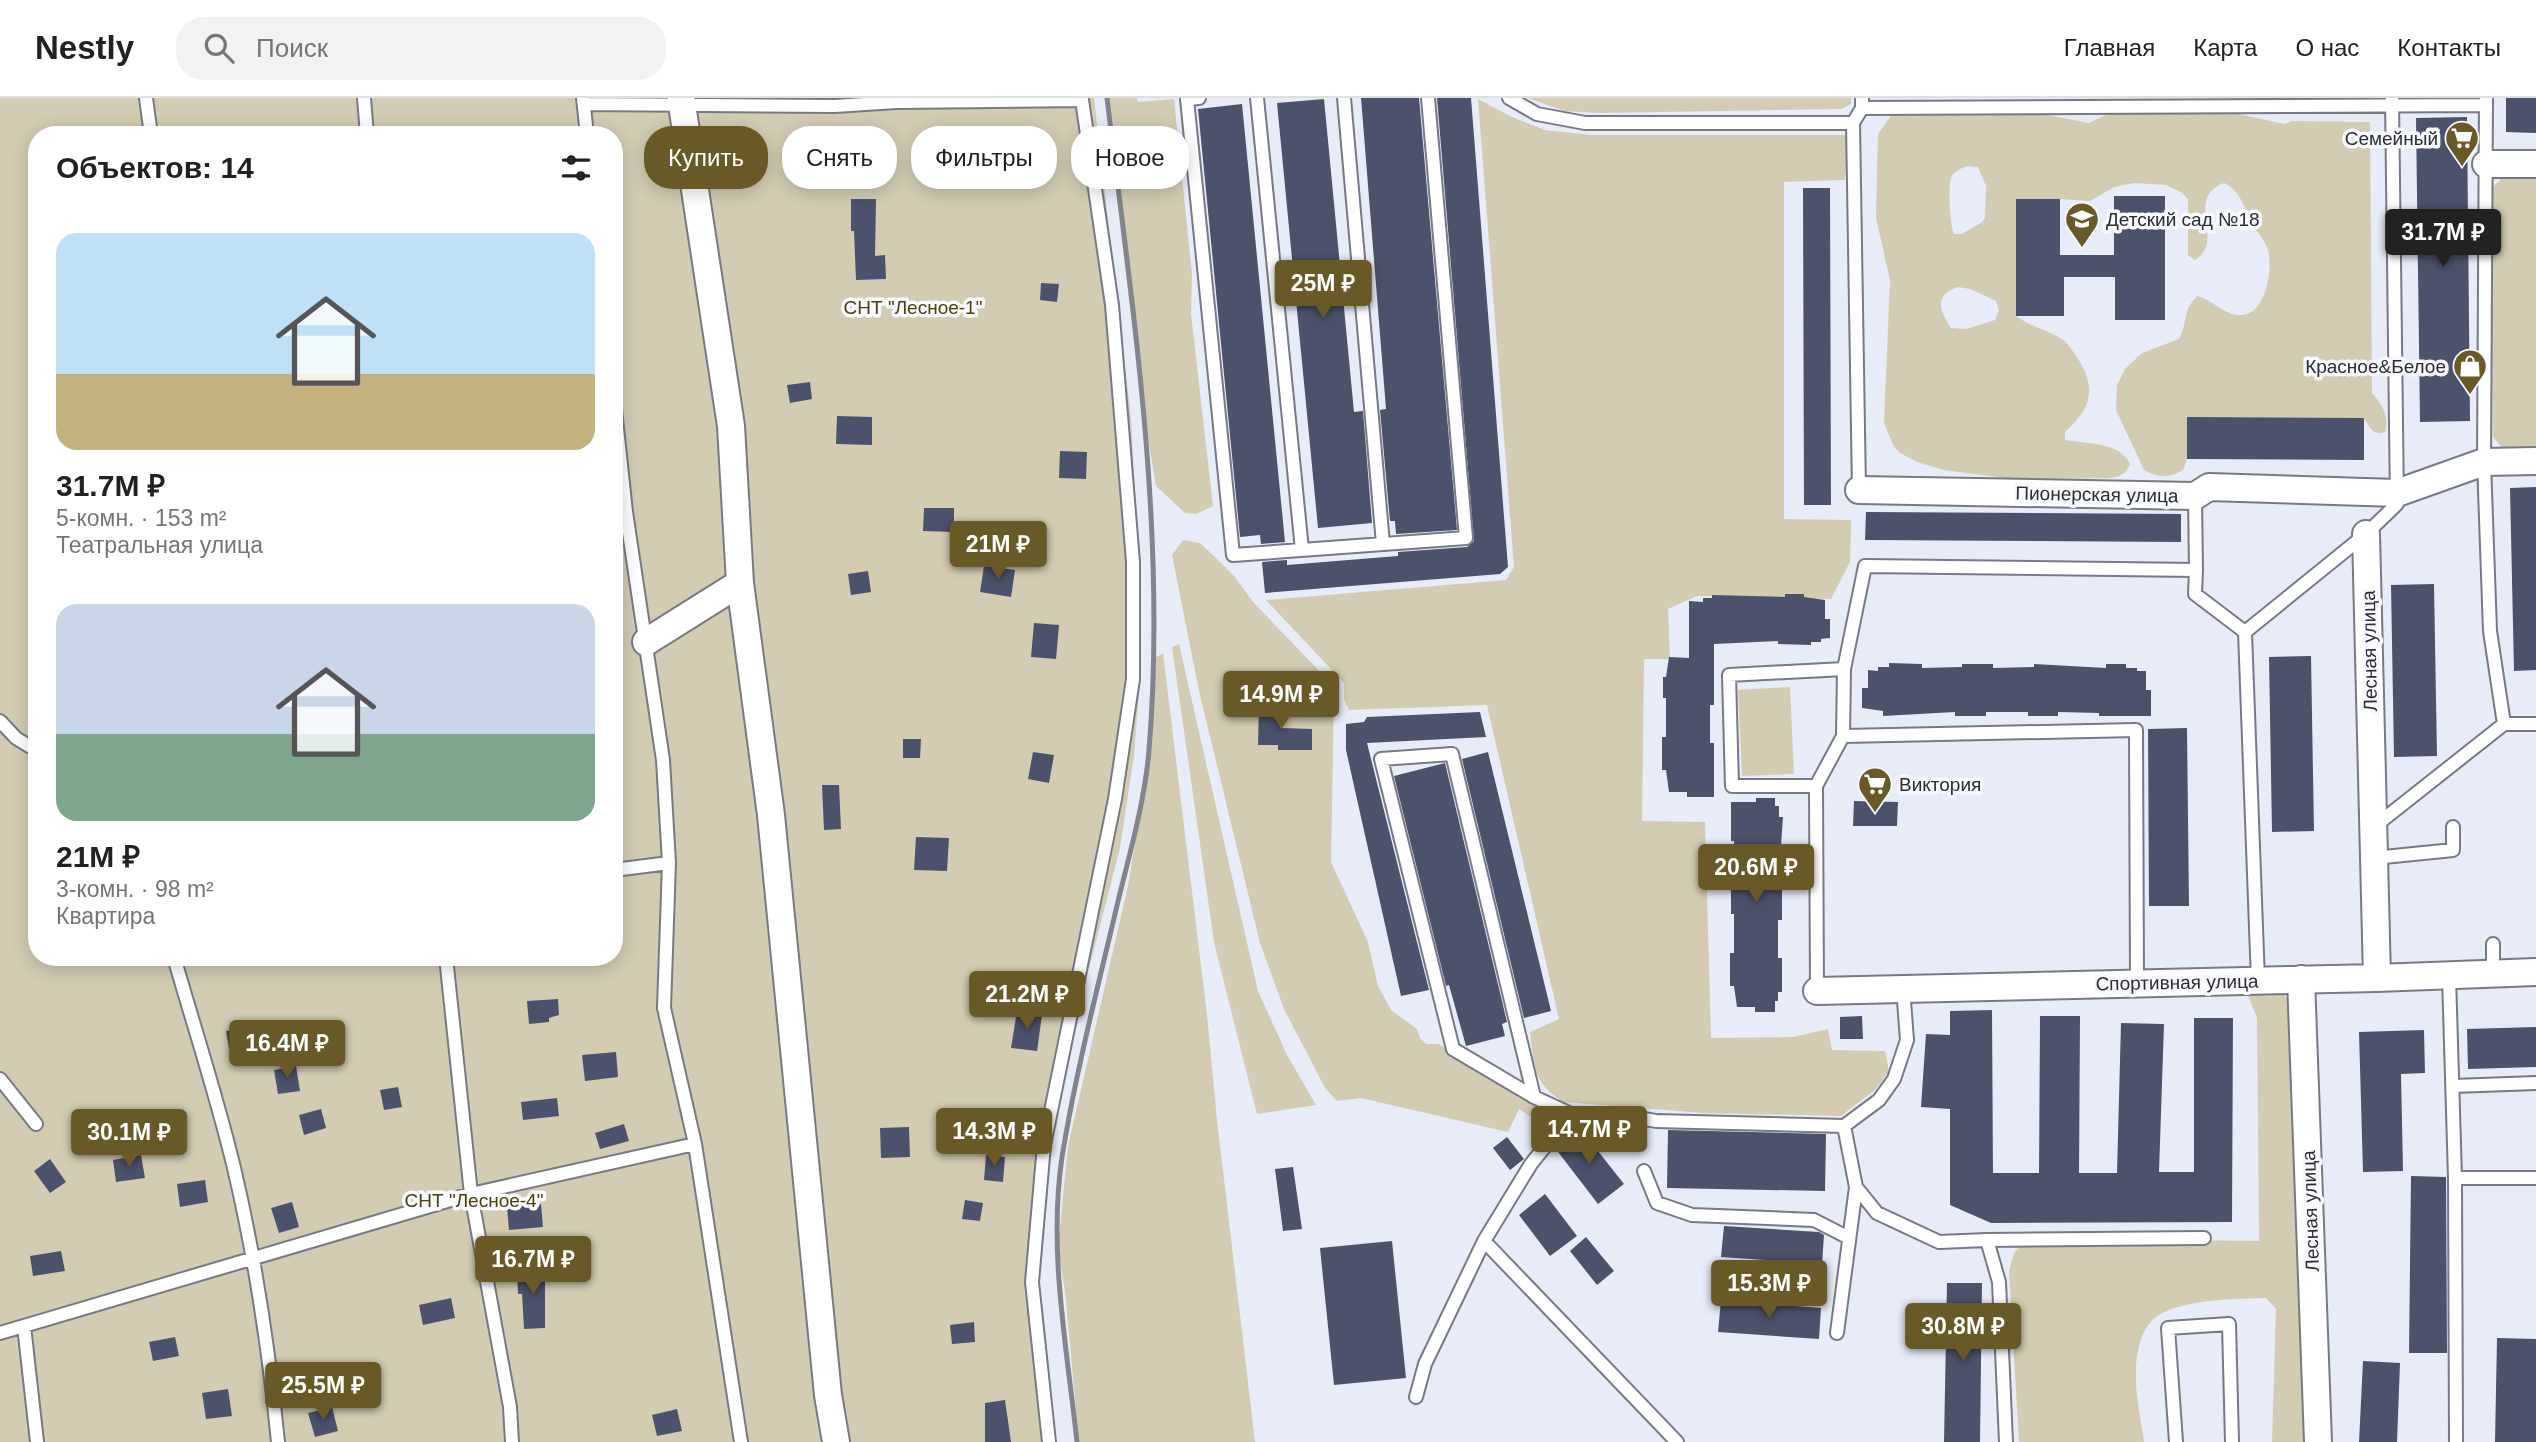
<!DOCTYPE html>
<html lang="ru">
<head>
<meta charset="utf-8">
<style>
  body { margin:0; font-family:Helvetica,sans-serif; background:#f2f2f2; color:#202124; height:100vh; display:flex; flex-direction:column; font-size:26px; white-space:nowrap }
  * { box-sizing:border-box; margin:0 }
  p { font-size:23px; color:#757577 }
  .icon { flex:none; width:38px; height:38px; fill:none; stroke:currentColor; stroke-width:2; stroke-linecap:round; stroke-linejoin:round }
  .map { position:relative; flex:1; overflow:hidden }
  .sheet { position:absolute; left:28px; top:28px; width:595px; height:840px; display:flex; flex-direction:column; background:#fff; border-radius:28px; box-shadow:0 4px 18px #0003 }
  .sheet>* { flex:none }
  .banner { position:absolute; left:644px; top:28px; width:665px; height:63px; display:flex; gap:14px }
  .price { position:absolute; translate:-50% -60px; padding:0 16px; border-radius:7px; background:#685927; color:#fff; font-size:23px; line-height:46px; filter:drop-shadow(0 2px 4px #0008) }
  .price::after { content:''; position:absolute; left:50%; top:42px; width:21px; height:16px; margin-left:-10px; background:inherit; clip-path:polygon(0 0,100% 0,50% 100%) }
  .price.current { background:#222; color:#fff }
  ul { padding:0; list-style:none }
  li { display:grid; align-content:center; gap:14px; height:371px; padding:0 28px }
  li span { display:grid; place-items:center; height:217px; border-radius:21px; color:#555 }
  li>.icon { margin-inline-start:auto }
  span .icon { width:126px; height:126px; fill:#fffc; stroke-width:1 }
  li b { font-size:30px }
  h2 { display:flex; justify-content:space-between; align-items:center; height:84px; padding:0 28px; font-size:30px }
  .pill { padding:0 24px; border-radius:28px; background:#fff; box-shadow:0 4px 18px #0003; font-size:24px; line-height:63px }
  .pill.current { background:#685927; color:#fff }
  header { display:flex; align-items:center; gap:42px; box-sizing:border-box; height:98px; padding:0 35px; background:#fff; border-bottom:2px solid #e0e0e0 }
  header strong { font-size:33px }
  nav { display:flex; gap:38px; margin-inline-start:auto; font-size:24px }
  .search { width:490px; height:63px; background:#f2f2f2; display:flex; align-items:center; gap:18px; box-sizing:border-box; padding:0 24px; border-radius:28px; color:#757577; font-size:26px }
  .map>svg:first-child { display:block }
  .green { fill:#d3ccb3; fill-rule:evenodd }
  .building { fill:#4c526c }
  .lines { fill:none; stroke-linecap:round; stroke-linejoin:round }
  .service-casing { stroke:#777a85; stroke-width:16 }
  .minor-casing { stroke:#777a85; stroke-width:30 }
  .service { stroke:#fff; stroke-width:12 }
  .minor { stroke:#fff; stroke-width:26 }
  .rail { stroke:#82858d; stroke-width:5 }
  .labels { text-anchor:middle; stroke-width:7; stroke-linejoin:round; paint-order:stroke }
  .poi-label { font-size:19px; fill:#2b2d31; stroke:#f8f9fe; text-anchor:end }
  .park-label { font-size:19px; fill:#4e4005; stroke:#f8f9fe }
  .street-label { font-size:19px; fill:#2b2d31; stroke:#f8f9fe }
</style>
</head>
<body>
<header>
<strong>Nestly</strong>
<div class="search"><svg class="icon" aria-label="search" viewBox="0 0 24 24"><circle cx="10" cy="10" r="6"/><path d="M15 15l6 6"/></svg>Поиск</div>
<nav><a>Главная</a><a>Карта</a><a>О нас</a><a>Контакты</a></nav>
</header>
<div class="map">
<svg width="2536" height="1344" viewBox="0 0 2536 1344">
  <rect width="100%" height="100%" fill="#e8ecf8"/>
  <!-- green -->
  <path class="green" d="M0,0H1094L1131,319L1140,490L1141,566L1134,658L1120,750L1056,1000L1041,1120L1037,1169L1056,1344H0ZM37,37H614V859H37Z
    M1105,0H1137L1138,4L1174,1L1192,176L1191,216L1213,408L1196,416L1185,415L1156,388L1139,286Z
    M1528,0H1851V6L1841,11L1599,15L1564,13Z
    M1478,1L1512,19L1545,32L1592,37H1849L1845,82L1784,84V421L1851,422L1850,464L1831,501L1697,498L1668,511L1670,561H1644L1642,723L1705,724L1711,940L1793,939L1828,931L1832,952L1885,953L1889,973L1875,992L1841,1018L1704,1015L1563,1004C1531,982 1535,970 1530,934L1559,921L1487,607L1349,612L1344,601V585L1266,502L1506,482L1514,469Z
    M2154,11L2224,13L2284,26L2292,23L2370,24L2372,295C2382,306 2390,319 2385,334C2373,339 2369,328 2364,320L2187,319V361L2183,372C2169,380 2159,380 2144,372L2116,312L2117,287L2125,271L2142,255L2179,241C2189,223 2180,217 2197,198C2215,202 2227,222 2247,216C2267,210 2273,169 2268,152C2266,144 2259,136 2254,129C2244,113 2243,94 2224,85C2184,100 2226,143 2195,162L2188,157V101L2181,94L2166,87L2134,85L2114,89L2090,103L2060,101H2016V218C2031,229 2048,232 2063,242C2069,246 2073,254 2077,259C2097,290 2092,310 2065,334V342C2086,346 2119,343 2130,366C2126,376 2121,378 2111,380L2012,381L1944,372L1917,364L1900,355L1893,347L1884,325L1890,182L1876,120L1878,36L1894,14L2048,17L2089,25L2110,15ZM1969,68L1978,69L1986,88L1985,120L1982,124L1962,136H1954C1950,129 1948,88 1951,80C1954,73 1961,70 1969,68ZM1958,189L1970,191L1996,203L1999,212L1995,222L1966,231L1951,230C1940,213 1933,197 1958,189Z
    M2509,73H2536V352H2504L2493,339L2490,92Z
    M1183,442L1200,445L1216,460L1234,478L1254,505L1329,583L1334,597L1331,764L1368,844L1378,888L1391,912L1417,931L1420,940L1426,946H1439L1553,1020L1546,1029L1519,1011L1508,1034L1361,1000L1337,1003L1325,990L1284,911L1260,845L1199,593L1172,457Z
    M1179,546L1258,893L1287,957L1316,1007L1257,1016L1214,844L1172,549Z
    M1163,555L1207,917L1217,1022L1255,1344H1079L1065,1193L1058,1149L1068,1048L1128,788L1148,662L1154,561Z
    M1790,589L1794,676L1742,678L1738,592Z
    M2275,889L2287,900L2295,920L2310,1344H2272L2276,1211L2266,1200C2235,1201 2186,1201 2159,1217C2141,1228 2136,1254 2136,1274C2135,1297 2141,1322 2144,1344H2019L2009,1172L2014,1155L2024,1145L2094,1141L2259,1143L2257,920L2246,892Z"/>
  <!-- building -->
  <path class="building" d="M1361,0H1419L1457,432L1396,436L1395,423H1390L1380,312L1386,311Z
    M1437,0H1471L1508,469L1500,476L1265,495L1262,464L1287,462V467L1398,458V454L1467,449L1474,443Z
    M2506,0H2536V35L2506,34Z
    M1324,1L1354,314L1363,313L1372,425L1318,430L1277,5Z
    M1242,6L1285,444L1261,446L1260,437L1240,439L1198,11Z
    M2467,19L2470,323L2420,324L2416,20Z
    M1803,90H1830L1831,407H1804Z
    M2114,98H2165V222H2115V179H2064V218H2016V101H2060V157H2114Z
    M851,101H876L875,158L885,157L886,181L856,182L854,133H851Z
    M1041,185L1059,186L1057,204L1040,202Z
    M810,284L812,301L790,305L787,287Z
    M837,318L872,319V347L836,346Z
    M2187,319L2364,320V362L2187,361Z
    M1060,353L1087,354L1086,381L1059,380Z
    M2536,389V572L2514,573L2510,390Z
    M924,410H954V434L923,433Z
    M1866,414L2181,416V444L1865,442Z
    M984,468L1015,472L1011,499L980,494Z
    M868,473L871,494L851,497L848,476Z
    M2434,486L2437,658L2394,659L2391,487Z
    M1785,496H1804V499L1825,502V521H1830V540L1821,541V544H1811V547L1778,546V543L1714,546V607H1710V645H1714V699H1687V694H1669L1666,672H1662V639H1666V600H1663V579H1666L1669,559L1689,560V503L1703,504V500H1712V497L1785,499Z
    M1034,525L1059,527L1056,561L1031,559Z
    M2311,558L2314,733L2272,734L2269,559Z
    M1889,565L1922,566V570L1962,569V566H1993V570L2034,569V566L2106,570V566H2126V570H2137V573H2146V592H2151V618H2099V615L2058,614V618H2028V614H1986V618H1955V614L1883,618V613L1862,610V590H1868V572L1878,573V569H1889Z
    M1259,605H1280V630L1312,631V652H1278V647H1258Z
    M1480,614L1486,639L1367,645L1429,892L1401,898L1346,652V626L1364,624L1367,619Z
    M2187,630L2189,808H2149L2148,631Z
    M903,641H921L920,660H903Z
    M1033,654L1054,657L1049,685L1028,681Z
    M1488,654L1551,913L1524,920L1462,661Z
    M1445,665L1507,924L1502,926L1505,938L1466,948L1449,887L1446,888L1394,678Z
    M822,687H839L841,731L824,732Z
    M1756,700H1775V708H1779V719H1783L1778,791H1782V822H1778V860H1782V894H1778V903H1775V914H1755V909H1737L1734,888H1730V855H1734V816H1731V784H1734V743H1731V704H1756Z
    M1854,703L1898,704L1897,728H1853Z
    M916,739L949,740L947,773L914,772Z
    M558,901L559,917L549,920V924L529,926L527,903Z
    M1992,912L1993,1075H2039L2040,918H2080L2079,1075H2117L2121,925L2164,926L2159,1074H2194V920H2233L2232,1124L1991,1125L1950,1107V1011L1921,1009L1926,936L1950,937V913Z
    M1017,913L1042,917L1037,953L1011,950Z
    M1862,918L1863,941H1840V919Z
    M252,929L255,945L229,950L226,933Z
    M2536,929V969L2468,971L2467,931Z
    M2424,932L2425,975L2401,976L2403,1073L2363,1074L2359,934Z
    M616,954L618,979L585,983L582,957Z
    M296,968L300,993L278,996L274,972Z
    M398,989L402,1009L384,1012L380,992Z
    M557,1000L559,1018L523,1022L521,1004Z
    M321,1011L326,1030L304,1037L299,1017Z
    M624,1026L629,1043L600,1051L595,1035Z
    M909,1029L910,1059L881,1060L880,1030Z
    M1579,1029L1624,1086L1598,1106L1555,1050Z
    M1668,1032L1826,1036L1825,1093L1667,1090Z
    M1507,1039L1524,1061L1510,1072L1493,1050Z
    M141,1057L145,1080L116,1084L113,1062Z
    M986,1057L1005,1059L1003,1084L984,1082Z
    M50,1061L66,1084L50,1095L34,1073Z
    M1293,1069L1302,1131L1283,1133L1275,1071Z
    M2411,1078L2446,1079L2447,1255H2409Z
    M205,1082L208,1104L180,1109L177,1086Z
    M1545,1096L1577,1138L1550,1158L1519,1117Z
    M965,1102L983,1105L980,1123L962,1121Z
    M292,1104L299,1129L279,1135L271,1110Z
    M541,1106L543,1129L509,1132L507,1109Z
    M1724,1128L1819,1134L1824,1137L1822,1166L1721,1159Z
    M1586,1139L1614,1173L1597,1187L1570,1153Z
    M1392,1143L1406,1280L1334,1287L1320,1150Z
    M61,1153L65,1173L33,1178L30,1158Z
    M545,1169V1230L524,1231L522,1196H518L517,1171Z
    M1947,1185H1982L1980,1344H1944Z
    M451,1200L455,1220L423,1227L419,1207Z
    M1721,1202L1821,1210L1819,1241L1718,1234Z
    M974,1224L975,1244L952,1246L950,1227Z
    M175,1239L179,1258L153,1263L149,1244Z
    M2497,1240L2536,1241V1344H2495Z
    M2363,1263L2400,1265L2397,1344H2359Z
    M228,1291L232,1318L206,1321L202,1295Z
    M1005,1302L1011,1344H985V1305Z
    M332,1309L338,1333L315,1339L308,1315Z
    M677,1311L682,1333L657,1338L652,1317Z"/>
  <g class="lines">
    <!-- service casing -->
    <g class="service-casing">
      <path id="service" d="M146,0L151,37
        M364,0L367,37
        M583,0L587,37
        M1199,0L1187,1L1233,457L1466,440L1428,0
        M1257,0L1302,452
        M1344,0L1383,446
        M1509,0L1537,16L1585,25H1853
        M2486,0L2484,364L2490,533L2504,626H2536
        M584,6L835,8L896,4L1082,2L1112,207L1133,464V581L1115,701L1044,1047L1032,1184L1049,1344
        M1862,10L2486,7
        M614,302L626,414L663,662L669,765L664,910L695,1046L741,1344
        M1859,392L1853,25L1862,10V0
        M2196,472L2195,496L2245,534L2258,883
        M2245,534L2366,436L2397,406L2392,0
        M0,623L16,640L37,653
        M1816,688H1732L1729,577L1844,571
        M2375,728L2504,626
        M2374,760L2453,752V729
        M614,772L669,765
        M2493,846V876
        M174,859C194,929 217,999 234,1070C255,1159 269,1253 278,1344
        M446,859L471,1096L510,1309L512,1344
        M2449,878L2455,1080L2456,1344
        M2137,885L2136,632L1843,638L1844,571L1865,468L2196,472L2195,398
        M1817,893L1816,688L1843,638
        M0,981L36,1026
        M2453,988L2536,985
        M1534,999L1453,951L1381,661L1452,656L1534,999L1571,1016H1617L1656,1023L1844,1028L1856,1089L1837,1235
        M1844,1028L1879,1002L1894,981L1907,942L1903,890
        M1644,1073L1657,1105L1692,1117L1814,1122L1849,1140
        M2455,1080H2536
        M1856,1089L1877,1115L1939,1144L1987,1142L1999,1184L2006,1344
        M1987,1142L2204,1140
        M1484,1143L1677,1344
        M24,1228L37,1344
        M0,1235L471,1096L695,1046
        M1416,1299L1425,1266L1484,1143L1531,1066L1571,1016
        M2176,1344L2168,1230L2229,1226L2232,1344"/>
    </g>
    <!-- minor casing -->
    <g class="minor-casing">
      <path id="minor" d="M681,0L731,328L740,485L771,717L828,1297L836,1344
        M2486,66H2536
        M1859,392L2195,398L2209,389L2397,395L2484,364L2536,363
        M2366,436L2377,880
        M646,544L740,485
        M2301,881L2318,1344
        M1817,893L2377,880L2536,874"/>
    </g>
    <!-- service -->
    <use href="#service" class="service"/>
    <!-- minor -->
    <use href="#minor" class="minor"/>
    <!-- rail -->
    <path class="rail" d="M1077,1344C1067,1250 1048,1153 1062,1059C1076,972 1099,885 1119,799C1131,751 1145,701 1149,652C1167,436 1133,214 1107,0"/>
  </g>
  <!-- icons -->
  <defs>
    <g id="supermarket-pin" transform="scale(1.75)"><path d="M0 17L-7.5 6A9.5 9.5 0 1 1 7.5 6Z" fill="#685927" stroke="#f8f9fe"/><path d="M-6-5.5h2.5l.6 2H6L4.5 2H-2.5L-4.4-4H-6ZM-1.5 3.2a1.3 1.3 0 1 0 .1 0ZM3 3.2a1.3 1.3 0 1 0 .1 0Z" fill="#fff"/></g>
    <g id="school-pin" transform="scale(1.75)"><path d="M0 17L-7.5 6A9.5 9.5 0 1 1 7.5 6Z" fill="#685927" stroke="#f8f9fe"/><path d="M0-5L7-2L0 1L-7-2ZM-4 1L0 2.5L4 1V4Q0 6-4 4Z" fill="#fff"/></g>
    <g id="shop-pin" transform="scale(1.75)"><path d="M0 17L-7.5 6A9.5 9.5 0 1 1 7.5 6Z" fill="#685927" stroke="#f8f9fe"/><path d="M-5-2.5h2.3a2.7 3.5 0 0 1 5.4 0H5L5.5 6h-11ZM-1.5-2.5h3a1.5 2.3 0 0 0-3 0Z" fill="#fff"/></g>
  </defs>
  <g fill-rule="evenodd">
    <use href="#supermarket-pin" x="2462" y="40"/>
    <use href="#school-pin" x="2082" y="121"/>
    <use href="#shop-pin" x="2470" y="268"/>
    <use href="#supermarket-pin" x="1875" y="686"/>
  </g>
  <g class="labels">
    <!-- poi labels -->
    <g class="poi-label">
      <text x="2438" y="47">Семейный</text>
      <text x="2106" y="128" text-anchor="start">Детский сад №18</text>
      <text x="2446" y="275">Красное&amp;Белое</text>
      <text x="1899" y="693" text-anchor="start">Виктория</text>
    </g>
    <!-- park labels -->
    <g class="park-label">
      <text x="913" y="216">СНТ "Лесное-1"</text>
      <text x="474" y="1109">СНТ "Лесное-4"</text>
    </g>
    <!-- street labels -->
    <g class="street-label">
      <text transform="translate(2097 396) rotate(1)" y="7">Пионерская улица</text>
      <text transform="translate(2369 553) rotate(-91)" y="7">Лесная улица</text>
      <text transform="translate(2177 884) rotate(-1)" y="7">Спортивная улица</text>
      <text transform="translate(2310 1113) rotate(-92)" y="7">Лесная улица</text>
    </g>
  </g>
</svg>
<b class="price current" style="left:2443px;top:171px">31.7M ₽</b>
<b class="price" style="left:1323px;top:222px">25M ₽</b>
<b class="price" style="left:998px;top:483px">21M ₽</b>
<b class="price" style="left:1281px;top:633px">14.9M ₽</b>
<b class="price" style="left:1756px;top:806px">20.6M ₽</b>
<b class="price" style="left:1027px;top:933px">21.2M ₽</b>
<b class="price" style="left:287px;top:982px">16.4M ₽</b>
<b class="price" style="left:1589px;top:1068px">14.7M ₽</b>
<b class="price" style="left:994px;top:1070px">14.3M ₽</b>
<b class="price" style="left:129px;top:1071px">30.1M ₽</b>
<b class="price" style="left:533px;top:1198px">16.7M ₽</b>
<b class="price" style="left:1769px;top:1222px">15.3M ₽</b>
<b class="price" style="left:1963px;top:1265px">30.8M ₽</b>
<b class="price" style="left:323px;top:1324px">25.5M ₽</b>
<div class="banner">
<a class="pill current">Купить</a>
<a class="pill">Снять</a>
<a class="pill">Фильтры</a>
<a class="pill">Новое</a>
</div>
<section class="sheet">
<h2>Объектов: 14<svg class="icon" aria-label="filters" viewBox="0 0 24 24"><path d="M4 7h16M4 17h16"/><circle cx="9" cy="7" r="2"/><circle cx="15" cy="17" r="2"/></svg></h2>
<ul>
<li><span style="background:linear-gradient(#bfe0f5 65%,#c2b280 0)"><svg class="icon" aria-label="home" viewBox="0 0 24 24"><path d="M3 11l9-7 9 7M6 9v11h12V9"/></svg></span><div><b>31.7M ₽</b><p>5-комн. · 153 m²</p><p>Театральная улица</p></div></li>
<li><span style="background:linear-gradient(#c9d6e8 60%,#7fa58c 0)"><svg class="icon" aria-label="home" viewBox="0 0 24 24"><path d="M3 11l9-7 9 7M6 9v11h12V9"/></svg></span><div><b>21M ₽</b><p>3-комн. · 98 m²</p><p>Квартира</p></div></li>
</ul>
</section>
</div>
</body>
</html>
